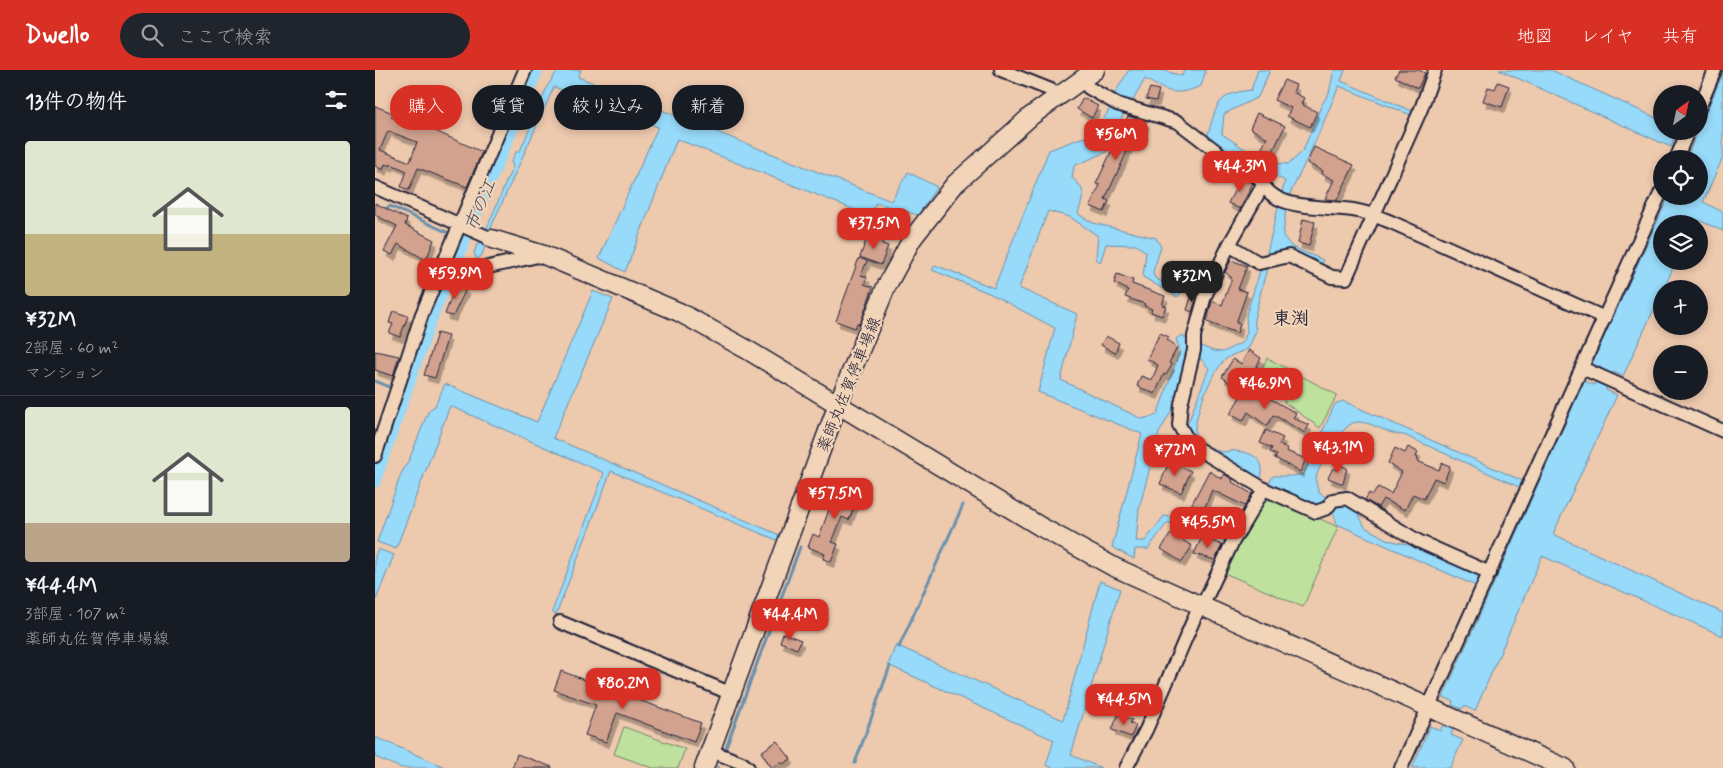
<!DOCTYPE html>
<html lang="ja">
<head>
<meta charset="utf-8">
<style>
  body { margin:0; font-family:Mynerve,"Klee One",sans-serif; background:#20242c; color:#f1f3f6; height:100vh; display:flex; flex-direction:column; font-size:19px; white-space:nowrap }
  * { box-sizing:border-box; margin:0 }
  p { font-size:16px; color:#9ea1a6 }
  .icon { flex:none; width:28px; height:28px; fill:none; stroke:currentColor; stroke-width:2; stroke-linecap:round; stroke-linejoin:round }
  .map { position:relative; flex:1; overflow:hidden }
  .sheet { display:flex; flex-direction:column; background:#171b24; width:375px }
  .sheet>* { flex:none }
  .hud { position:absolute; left:15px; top:15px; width:475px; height:45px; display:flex; gap:10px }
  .needle { width:32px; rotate:33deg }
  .tools { position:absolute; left:1278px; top:15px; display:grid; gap:10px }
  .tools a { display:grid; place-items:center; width:55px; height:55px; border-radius:50%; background:#171b24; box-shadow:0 2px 8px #0003; font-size:25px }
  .price { position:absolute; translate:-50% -42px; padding:0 11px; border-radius:10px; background:#d93025; color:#fff; font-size:16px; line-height:32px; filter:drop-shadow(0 1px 2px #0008) }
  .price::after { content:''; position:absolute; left:50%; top:30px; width:15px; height:11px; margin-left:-8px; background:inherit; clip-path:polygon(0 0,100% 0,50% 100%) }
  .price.selected { background:#222; color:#fff }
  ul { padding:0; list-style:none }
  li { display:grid; align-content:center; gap:10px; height:265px; padding:0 25px }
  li+li { border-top:1px solid #363941 }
  li span { display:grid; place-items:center; height:155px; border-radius:5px; color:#555 }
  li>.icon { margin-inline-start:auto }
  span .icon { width:90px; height:90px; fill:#fffc; stroke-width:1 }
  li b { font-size:21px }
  h2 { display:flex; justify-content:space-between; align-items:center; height:60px; padding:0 25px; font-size:21px }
  .pill { padding:0 18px; border-radius:22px; background:#171b24; box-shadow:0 2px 8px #0003; font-size:18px; line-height:45px }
  .pill.selected { background:#d93025; color:#fff }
  header { display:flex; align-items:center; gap:30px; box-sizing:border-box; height:70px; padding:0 25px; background:#d93025; color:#fff }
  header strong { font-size:24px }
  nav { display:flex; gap:28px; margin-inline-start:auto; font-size:18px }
  .search { width:350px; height:45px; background:#20242c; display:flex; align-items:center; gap:12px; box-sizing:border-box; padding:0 18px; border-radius:28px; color:#9ea1a6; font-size:19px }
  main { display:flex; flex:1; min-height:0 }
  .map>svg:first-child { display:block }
  .green { fill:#bee29d; stroke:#70826c }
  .water { fill:#97daf9; stroke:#6890ad }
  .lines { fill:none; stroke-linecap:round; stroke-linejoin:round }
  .stream { stroke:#6890ad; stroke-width:3 }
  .canal { stroke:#97daf9; stroke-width:11 }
  .building { fill:#d2a28f; stroke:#22223b; fill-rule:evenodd; filter:url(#shadow) }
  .street-casing { stroke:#22223b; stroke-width:16 }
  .secondary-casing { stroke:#22223b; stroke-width:21 }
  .street { stroke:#f2d5b8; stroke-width:12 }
  .secondary { stroke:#f2d5b8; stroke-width:18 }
  .labels { text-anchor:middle; stroke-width:4.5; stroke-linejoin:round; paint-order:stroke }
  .street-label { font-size:16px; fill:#22223b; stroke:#f2d5b8 }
  .water-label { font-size:18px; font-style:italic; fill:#394761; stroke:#f2d5b8 }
  .neighbourhood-label { font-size:18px; font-weight:bold; fill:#22223b; stroke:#f2d5b8 }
</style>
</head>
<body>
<header>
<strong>Dwello</strong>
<div class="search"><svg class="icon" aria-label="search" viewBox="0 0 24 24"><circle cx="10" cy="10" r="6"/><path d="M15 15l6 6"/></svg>ここで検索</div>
<nav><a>地図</a><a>レイヤ</a><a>共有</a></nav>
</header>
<main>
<section class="sheet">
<h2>13件の物件<svg class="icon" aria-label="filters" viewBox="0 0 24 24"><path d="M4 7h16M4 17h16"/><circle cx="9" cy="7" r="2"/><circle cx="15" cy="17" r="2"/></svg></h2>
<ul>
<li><span style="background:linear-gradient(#dfe7d0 60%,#c2b280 0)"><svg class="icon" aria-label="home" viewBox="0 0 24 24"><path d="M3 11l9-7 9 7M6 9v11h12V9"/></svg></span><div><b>¥32M</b><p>2部屋 · 60 m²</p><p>マンション</p></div></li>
<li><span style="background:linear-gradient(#dfe7d0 75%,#b9a48a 0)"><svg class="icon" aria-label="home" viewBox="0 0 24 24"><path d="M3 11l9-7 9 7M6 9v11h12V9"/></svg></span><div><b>¥44.4M</b><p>3部屋 · 107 m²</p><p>薬師丸佐賀停車場線</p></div></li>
</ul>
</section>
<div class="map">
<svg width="1348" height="698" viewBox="0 0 1348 698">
  <defs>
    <filter id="shadow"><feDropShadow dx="3" dy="5.5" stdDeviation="0" flood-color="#0004"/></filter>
  </defs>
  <rect width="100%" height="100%" fill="#edc9ae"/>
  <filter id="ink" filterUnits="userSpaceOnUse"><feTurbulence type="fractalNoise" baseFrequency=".02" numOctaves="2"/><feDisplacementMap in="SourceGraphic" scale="10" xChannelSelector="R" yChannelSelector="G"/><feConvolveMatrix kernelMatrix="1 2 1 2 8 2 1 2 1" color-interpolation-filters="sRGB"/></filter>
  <g filter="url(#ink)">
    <!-- green -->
    <path class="green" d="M892,288L962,325L945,358L909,332L910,327L882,312Z
      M892,425L963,457L928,537L847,502Z
      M249,657L310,679L303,698H278L239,684Z"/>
    <!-- water -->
    <path class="water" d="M183,0H206L203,7L516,131L533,102L562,117L543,145L501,133L495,146L302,69L250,202L224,188L283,57L179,17L117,155L107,185L102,190L99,183L102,174L106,172L138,96L136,92L141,82L145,81L173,15Z
      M754,0H787L807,6L809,0H831L826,16C799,27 793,22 770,9L756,34L738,26Z
      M883,0H895L883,27L849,44L847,64L888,91L884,98C865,97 844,80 832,67C842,36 840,24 876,20Z
      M959,0H970L966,11L1037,41L1036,45L964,16L941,70L914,126L907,123L910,111L893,102L896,93L914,94L928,81L946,36L954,23Z
      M1124,0H1176L1286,50V61H1302L1296,77Z
      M1348,3V87L1328,132L1348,142V161L1321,149L1319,154H1286V191H1301L1289,219H1286V224L1248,306L1238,302L1231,320L1242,325L1178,464L1348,543V566L1167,486L1100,641L1089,636L1087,639L1077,635L1078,631L1068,627L1209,311L1219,315L1227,298L1217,293L1294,126H1324V89H1311Z
      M736,37L749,43L731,82L699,96L697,108C713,121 708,125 703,144L718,153L781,168L786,177L778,202L780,208L807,222L802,227L768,207L771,182L761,175L731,174L725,193L721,188L723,166L695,147L673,141L644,218L702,244L686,310L767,349L782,345L805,281L801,269L807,265L815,272L798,338L784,363L764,439L761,471H770L789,446C812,449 833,455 852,467L849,471L810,453H792L773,479H760L759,489L737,477L767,364L663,322L680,258L616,224L557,200L560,195L619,218L674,80L706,68L718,66Z
      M904,133L911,138L908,166L917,177L948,190L946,196L891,187Z
      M892,198L879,249L881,261L873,279C866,282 857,284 851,289C836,303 819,344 820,365L814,367L811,358L834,298L824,287V275L838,281L848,282L868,272L872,262L871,245L885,201Z
      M218,221L238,229L178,368L407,466L404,471L236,401L181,545L177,542L229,403L75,336L21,479L2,472L26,404L34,390L54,340L60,336L70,314L162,352Z
      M968,331L1148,411L1144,417L1029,365C1013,365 1000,353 984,352C968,350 944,394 941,408C940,412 943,419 944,423L954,429L949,433L934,436L894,413L898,406H918L928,404L960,334Z
      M826,373C833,375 841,381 848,382C852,382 856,380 860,381C878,382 893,391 885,410L823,377Z
      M960,433L974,435L982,441L990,457L1013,470L1040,476L1105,507L1101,516L962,454L956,437Z
      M3,479L19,485L0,532V486Z
      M725,511L745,519L696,685L726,698H678L671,695L679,670L513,595L521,575L688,650Z
      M1068,655L1078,660L1076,665L1088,670L1075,698H1037L1055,656L1065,661Z
      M0,667L72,698H26L0,687Z"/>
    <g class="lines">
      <!-- stream -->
      <path class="stream" d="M886,94L894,98
        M9,140L15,136L78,165
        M83,168L90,171
        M0,311L14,317
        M524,577L588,435
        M350,680L425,477
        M480,693L515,596
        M343,698V697"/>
      <!-- canal -->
      <path class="canal" d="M0,412L58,245L163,0"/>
    </g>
    <!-- building -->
    <path class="building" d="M1024,0H1044L1050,3L1043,18L1020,7Z
      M909,10L921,15L918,22L929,28L926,34L942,42L935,57L912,46L916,38L899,30Z
      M1123,12L1134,16L1127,37L1108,31L1113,17L1120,19Z
      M775,18L784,20L781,31L771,29Z
      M708,28L723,36L717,48L702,39Z
      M0,36L18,43L16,47L48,59L49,56L107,82L92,117L43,98L34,120L26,117L32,101L16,94L15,96L10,94L8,100L0,96ZM13,61L42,72L35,92L5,80Z
      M882,43L910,56L896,85L886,80L892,68L875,58Z
      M753,46L771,52L766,62L762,60L730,129L734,131L729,142L715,136L725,115L721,114Z
      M939,77L979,95L962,130L950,129L959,110L947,104L948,101L932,93Z
      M866,108L878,113L865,139L853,133Z
      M0,133L32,149L30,155L59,170L51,190L23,174L17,185L9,181L22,156L0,145Z
      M928,149L940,152L934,176L923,173Z
      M493,165L508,170L507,174L513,176L506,195L485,187Z
      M484,188L492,191L486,205L492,207L489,214L498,217L485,254L482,253L480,258L461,251Z
      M856,190L872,196L863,219L872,222L861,253L865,254L862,263L832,252L837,231L847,235L857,208L850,202Z
      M742,204L758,210L757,214L790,226L787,235L791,236L787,246L776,242L777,239L769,236L770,234L750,227L753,220L739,213Z
      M81,215L91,219L78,246L70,244Z
      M817,224L822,226L817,242L812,240Z
      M18,241L33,246L25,267L14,263L18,254L14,253Z
      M62,263L73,266L60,308L49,305Z
      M785,263L794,267L792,270L800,275L799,277L802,278L794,293L797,295L791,305L789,304L780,324L762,316L766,306L777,310L783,295L772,289Z
      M731,266L744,273L740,283L726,275Z
      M874,280L886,288L868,322L847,307L858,289L866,294Z
      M0,281L24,286L18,306L0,300Z
      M871,317L893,331L894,328L921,343L918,348L934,355L930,363L899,345L892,356L873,342L868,351L855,344Z
      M891,360L908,368L904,375L912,378L911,381L931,389L925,402L900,388L902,385L895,382L897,378L885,373Z
      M1033,377L1043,382L1041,387L1043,388L1042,391L1064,400L1067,393L1075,396L1069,412L1059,408L1049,429L1038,424L1030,440L1008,429L1003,437L990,430L994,423L998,425L1003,417L1016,424L1027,402L1013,393L1020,378L1030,383Z
      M794,392L816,401L806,423L785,414Z
      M965,395L972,398L968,414L953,408L958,398L962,400Z
      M834,401L847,409L849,404L858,410L857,412L877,424L870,436L837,420L824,451L811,445Z
      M464,412L486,420L474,450L467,447L457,472L463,474L456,492L448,489L450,484L433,477L438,464L444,467Z
      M796,463L817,476L807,492L786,479Z
      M827,467L847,475L840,490L819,484Z
      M408,563L426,570L422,579L405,572Z
      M186,601L326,653L319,672L242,643L231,672L210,665L221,635L179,620Z
      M743,645L757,650L755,653L761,655L756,667L737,660Z
      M402,671L416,689L408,694L406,692L397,698L386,682Z
      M142,684L177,697V698H137Z"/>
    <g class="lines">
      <!-- street casing -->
      <g class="street-casing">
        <path id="street" d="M626,0L676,20L683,26
          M706,10L714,18L742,34L803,52L862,97L884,107C897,143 948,135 978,140C991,142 1004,147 1016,152L1230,248
          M1324,38L1340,0
          M1301,89L1313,61
          M0,117L117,169
          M887,117L854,175L830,226L819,266V280L806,334L804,355L815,374L889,419L941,442L952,438L958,430L972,428L1043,471L1115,503
          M854,175L884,193L914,186L957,207L971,208L1046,39L1060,0
          M65,202L82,204L163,186
          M1207,298L1348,361
          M0,386L47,244L150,0
          M185,552L357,624
          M336,681L367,693L373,698
          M751,698L771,660L821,544L831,528L857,473L889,419
          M1026,698L1286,122"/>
      </g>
      <!-- secondary casing -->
      <g class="secondary-casing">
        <path id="secondary" d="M117,169L169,185L304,242L371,279L666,457L739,497L1190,698
          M329,698L463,334L511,217L537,169L580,114L656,46L720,0"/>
      </g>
      <!-- street -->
      <use href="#street" class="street"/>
      <!-- secondary -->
      <use href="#secondary" class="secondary"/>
    </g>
  </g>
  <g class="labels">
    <!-- street labels -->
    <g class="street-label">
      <text transform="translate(473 314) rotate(-68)" y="6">薬師丸佐賀停車場線</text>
    </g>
    <!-- water labels -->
    <g class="water-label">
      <text transform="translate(105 135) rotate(-67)" y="6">市の江</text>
    </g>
    <!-- neighbourhood labels -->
    <g class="neighbourhood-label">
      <text x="916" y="254">東渕</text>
    </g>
  </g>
</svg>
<div class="tools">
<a><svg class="needle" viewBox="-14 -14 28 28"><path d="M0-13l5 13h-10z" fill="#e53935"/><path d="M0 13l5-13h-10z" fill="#9ea1a6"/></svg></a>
<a><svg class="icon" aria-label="locate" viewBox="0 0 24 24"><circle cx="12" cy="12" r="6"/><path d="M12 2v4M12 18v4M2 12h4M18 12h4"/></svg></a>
<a><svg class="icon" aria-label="layers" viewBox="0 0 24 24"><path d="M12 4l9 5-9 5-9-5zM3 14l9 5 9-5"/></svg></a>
<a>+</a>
<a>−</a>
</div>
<b class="price" style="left:741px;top:91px">¥56M</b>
<b class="price" style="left:865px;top:123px">¥44.3M</b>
<b class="price" style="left:499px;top:180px">¥37.5M</b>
<b class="price" style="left:80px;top:230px">¥59.9M</b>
<b class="price selected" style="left:817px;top:233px">¥32M</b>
<b class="price" style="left:890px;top:340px">¥46.9M</b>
<b class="price" style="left:963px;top:404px">¥43.1M</b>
<b class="price" style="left:800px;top:407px">¥72M</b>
<b class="price" style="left:460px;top:450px">¥57.5M</b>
<b class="price" style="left:833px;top:479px">¥45.5M</b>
<b class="price" style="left:415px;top:571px">¥44.4M</b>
<b class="price" style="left:248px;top:640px">¥80.2M</b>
<b class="price" style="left:749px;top:656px">¥44.5M</b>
<div class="hud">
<a class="pill selected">購入</a>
<a class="pill">賃貸</a>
<a class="pill">絞り込み</a>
<a class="pill">新着</a>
</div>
</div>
</main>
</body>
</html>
